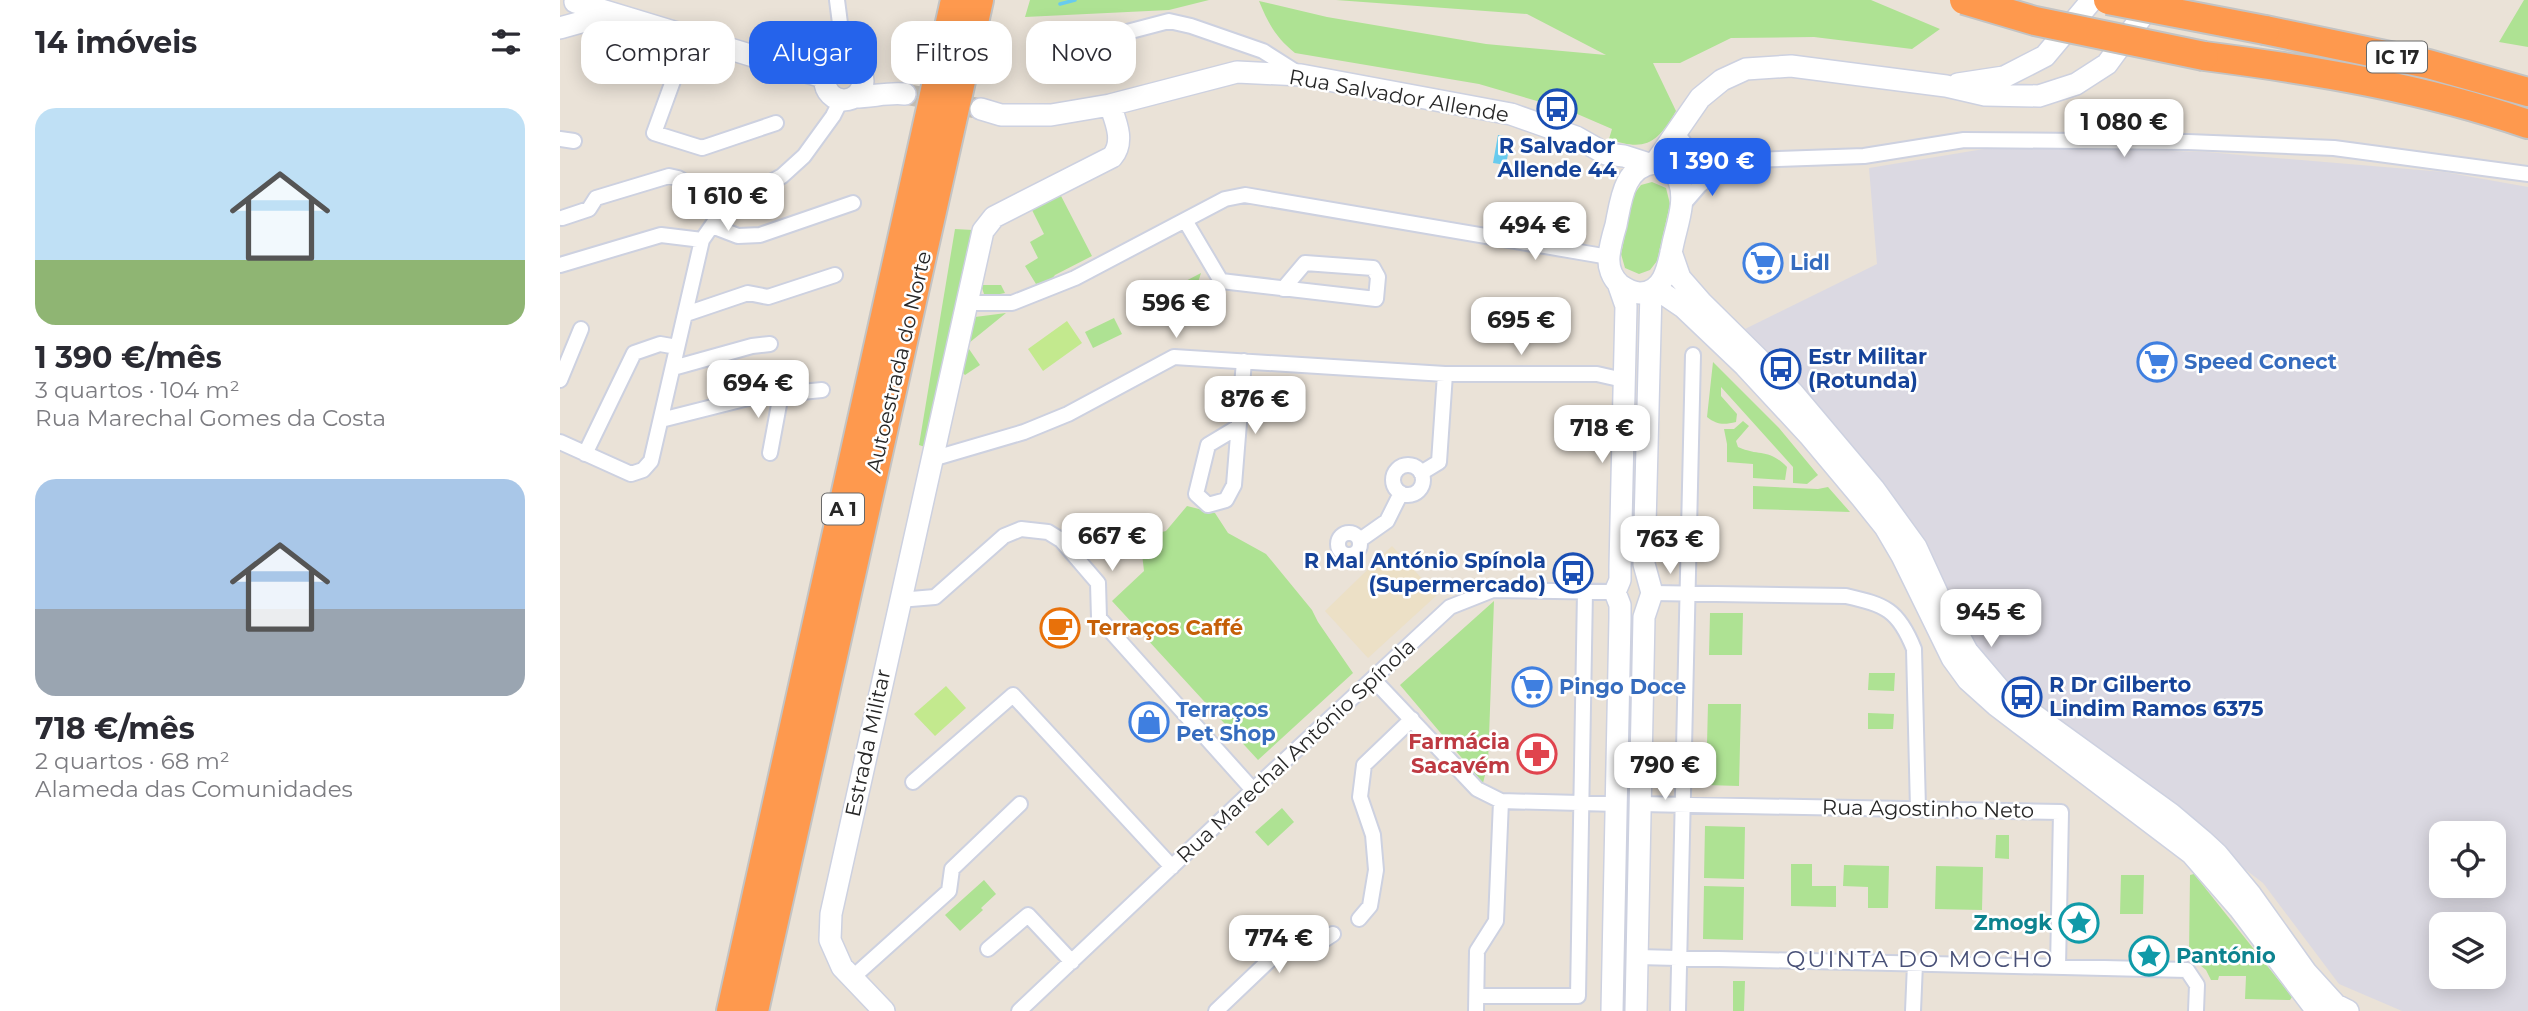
<!DOCTYPE html>
<html lang="pt">
<head>
<meta charset="utf-8">
<style>
  body { margin:0; font-family:Montserrat,sans-serif; background:#f7f7f7; color:#2b2b33; height:100vh; display:flex; flex-direction:column; font-size:26px; white-space:nowrap }
  * { box-sizing:border-box; margin:0 }
  p { font-size:23px; color:#7c7c81 }
  .icon { flex:none; width:38px; height:38px; fill:none; stroke:currentColor; stroke-width:2; stroke-linecap:round; stroke-linejoin:round }
  .map { position:relative; flex:1; overflow:hidden }
  .side { display:flex; flex-direction:column; background:#fff; width:560px }
  .side>* { flex:none }
  .hud { position:absolute; left:21px; top:21px; width:665px; height:63px; display:flex; gap:14px }
  .controls { position:absolute; left:1869px; top:821px; display:grid; gap:14px }
  .controls a { display:grid; place-items:center; width:77px; height:77px; border-radius:14px; background:#fff; box-shadow:0 4px 18px #0003; font-size:35px }
  .price { position:absolute; translate:-50% -60px; padding:0 16px; border-radius:14px; background:#fff; color:#222; font-size:23px; line-height:46px; filter:drop-shadow(0 2px 4px #0008) }
  .price::after { content:''; position:absolute; left:50%; top:42px; width:21px; height:16px; margin-left:-10px; background:inherit; clip-path:polygon(0 0,100% 0,50% 100%) }
  .price.selected { background:#2563eb; color:#fff }
  ul { padding:0; list-style:none }
  li { display:grid; align-content:center; gap:14px; height:371px; padding:0 35px }
  li span { display:grid; place-items:center; height:217px; border-radius:21px; color:#555 }
  li>.icon { margin-inline-start:auto }
  span .icon { width:126px; height:126px; fill:#fffc; stroke-width:1 }
  li b { font-size:30px }
  h2 { display:flex; justify-content:space-between; align-items:center; height:84px; padding:0 35px; font-size:30px }
  .tag { padding:0 24px; border-radius:21px; background:#fff; box-shadow:0 4px 18px #0003; font-size:24px; line-height:63px }
  .tag.selected { background:#2563eb; color:#fff }
  main { display:flex; flex:1; min-height:0 }
  .map>svg:first-child { display:block }
  .industrial { fill:#dbd9e2; fill-rule:evenodd }
  .education { fill:#ece0c6 }
  .green { fill:#aee293 }
  .pitch { fill:#c3e98e }
  .water { fill:#68cbee }
  .lines { fill:none; stroke-linecap:round; stroke-linejoin:round }
  .stream { stroke:#68cbee; stroke-width:3.5 }
  .secondary-tunnel { stroke:#c3bdb4; stroke-width:21; stroke-dasharray:21 10; stroke-linecap:butt }
  .street-casing { stroke:#cdd1e0; stroke-width:18 }
  .secondary-casing { stroke:#cdd1e0; stroke-width:24 }
  .highway-casing { stroke:#c3c3c3; stroke-width:32 }
  .street { stroke:#fff; stroke-width:14 }
  .secondary { stroke:#fff; stroke-width:21 }
  .highway { stroke:#fe994e; stroke-width:28 }
  .highway-bridge-casing { stroke:#c3c3c3; stroke-width:32; stroke-linecap:butt }
  .highway-bridge { stroke:#fe994e; stroke-width:28 }
  .labels { text-anchor:middle; stroke-width:5; stroke-linejoin:round; paint-order:stroke }
  .shield { fill:#fff; stroke:#686868; stroke-width:2 }
  .shield-label { font-size:19px; font-weight:bold; fill:#272727 }
  .street-label { font-size:21px; fill:#272727; stroke:#fff }
  .transit-label { font-size:21px; font-weight:bold; fill:#164399; stroke:#fff; text-anchor:start }
  .shop-label { font-size:21px; font-weight:bold; fill:#366cbe; stroke:#fff; text-anchor:start }
  .food-label { font-size:21px; font-weight:bold; fill:#c56008; stroke:#fff; text-anchor:start }
  .health-label { font-size:21px; font-weight:bold; fill:#be3a42; stroke:#fff; text-anchor:end }
  .culture-label { font-size:21px; font-weight:bold; fill:#0d838f; stroke:#fff; text-anchor:end }
  .neighbourhood-label { font-size:23px; letter-spacing:2px; fill:#485077; stroke:#fff }
</style>
</head>
<body>
<main>
<section class="side">
<h2>14 imóveis<svg class="icon" aria-label="filters" viewBox="0 0 24 24"><path d="M4 7h16M4 17h16"/><circle cx="9" cy="7" r="2"/><circle cx="15" cy="17" r="2"/></svg></h2>
<ul>
<li><span style="background:linear-gradient(#bfe0f5 70%,#8fb573 0)"><svg class="icon" aria-label="home" viewBox="0 0 24 24"><path d="M3 11l9-7 9 7M6 9v11h12V9"/></svg></span><div><b>1 390 €/mês</b><p>3 quartos · 104 m²</p><p>Rua Marechal Gomes da Costa</p></div></li>
<li><span style="background:linear-gradient(#a9c7e8 60%,#9aa5b1 0)"><svg class="icon" aria-label="home" viewBox="0 0 24 24"><path d="M3 11l9-7 9 7M6 9v11h12V9"/></svg></span><div><b>718 €/mês</b><p>2 quartos · 68 m²</p><p>Alameda das Comunidades</p></div></li>
</ul>
</section>
<div class="map">
<svg width="1968" height="1011" viewBox="0 0 1968 1011">
  <rect width="100%" height="100%" fill="#eae2d7"/>
  <!-- industrial -->
  <path class="industrial" d="M1442,146L1646,152L1884,172L1968,187V1011H1842L1779,984L1703,883L1455,694L1407,642L1287,445L1185,329L1317,264L1309,168ZM1881,833H1934V886H1881ZM1881,924H1934V976H1881Z"/>
  <!-- education -->
  <path class="education" d="M832,546L877,595L808,658L765,611Z"/>
  <!-- green -->
  <path class="green" d="M470,0H649L609,10L465,17Z
    M776,0H1311L1380,29L1352,49L1254,37L1171,38L1120,63H1093L1116,111C1098,143 1085,152 1049,139L1052,129L1008,110L919,84L735,53C716,38 708,23 699,1L767,17L926,44L1046,55L967,14Z
    M1964,0H1968V47L1939,42Z
    M1092,182L1106,188L1110,204L1097,261L1090,270L1079,274L1065,268L1061,254L1074,194L1081,185Z
    M500,194L532,256L495,275L491,280L476,284L465,266L478,258L470,242L484,234L472,210Z
    M395,229L413,230L365,447L359,445Z
    M641,273L633,298L645,299L643,316L618,314L613,308L605,312L597,296Z
    M421,285H441L445,293L425,297Z
    M446,313L409,343L415,317Z
    M554,318L562,334L533,348L525,332Z
    M409,349L420,365L405,375L402,372L404,354Z
    M1153,362L1219,428L1258,475L1247,484L1233,483V467L1161,387V396L1177,414L1176,422C1164,425 1157,425 1147,417Z
    M1183,421L1189,426L1176,441L1178,447C1201,457 1208,448 1227,467L1225,480L1193,478V464L1167,462V444L1164,429H1174Z
    M1193,486L1258,489L1268,487L1290,512L1193,509Z
    M627,506L655,513L668,533L706,554L752,610L758,622L793,673L698,760L552,601L584,571L580,537L606,531Z
    M934,601L928,763L923,783L840,685Z
    M1150,613H1183L1182,655H1149Z
    M1309,673H1335L1334,691L1308,690Z
    M1148,704H1181L1179,786L1146,785Z
    M1308,713L1334,714L1333,729H1308Z
    M722,808L734,822L708,846L695,832Z
    M1145,826L1185,827L1184,879L1144,878Z
    M1436,835H1449V859L1435,858Z
    M1231,864H1252V886H1276V907L1231,906Z
    M1284,865L1329,866L1328,908H1308V887L1283,886Z
    M1376,866L1423,867L1422,910L1375,909Z
    M1634,874L1732,997L1730,1000L1685,999L1686,976H1659L1658,980H1651L1646,970L1629,956L1630,875Z
    M1561,875H1584L1583,914H1560Z
    M424,880L436,894L421,908L423,910L400,931L385,915Z
    M1144,886L1184,887L1183,940L1143,939Z
    M1173,981H1185L1184,1011H1173Z"/>
  <!-- pitch -->
  <path class="pitch" d="M507,321L522,343L483,371L468,349Z
    M386,686L406,708L375,736L354,714Z"/>
  <!-- water -->
  <path class="water" d="M938,135L951,137L946,165L933,163Z"/>
  <g class="lines">
    <!-- stream -->
    <path class="stream" d="M500,4L515,0"/>
    <!-- secondary-tunnel -->
    <path class="secondary-tunnel" d="M345,94L421,109"/>
    <!-- street casing -->
    <g class="street-casing">
      <path id="street" d="M277,0L285,62
        M129,37L94,133L142,148L216,123
        M506,48L609,21L631,26L703,51L736,72
        M0,139L14,141
        M1123,141L1131,157L1147,166
        M1117,176L1147,166L1191,160L1304,156L1404,140L1628,142L1774,148L1968,174
        M1120,208L1140,185L1163,166
        M2,218L29,209L36,198L109,176L118,178L165,207
        M626,222L661,281L816,299L818,277L813,268L745,263L723,289
        M152,226L178,236L200,235L293,203
        M0,265L101,235L142,240
        M408,299L415,303H452L515,278L665,199L685,195L1049,257
        M126,314L188,293L208,297L275,275
        M113,368L192,346L210,344
        M0,380L21,329
        M101,420L208,393L221,394L262,390
        M678,427L648,445L636,494L648,505L666,500L674,485L684,361
        M0,442L71,474L83,470L91,461L142,240L165,207L222,176L244,156L273,116L281,100
        M210,453L221,394
        M25,454L74,353L100,344L117,347
        M372,459L464,432L508,414L614,357L885,374H1037L1059,379L1064,387
        M833 480a15 15 0 1 1 30 0a15 15 0 1 1-30 0Z
        M861,473L879,462L885,374
        M778 544a11 11 0 1 1 22 0a11 11 0 1 1-22 0Z
        M800,540L827,521L841,493
        M1092,593L1286,596C1325,605 1338,609 1354,649L1358,809
        M339,600L375,597L444,536L461,529L488,532L501,540L538,583L539,618L693,790
        M813,679L917,789L941,801L1057,804
        M353,782L453,695L612,867
        M1080,804L1501,812L1498,967
        M799,919L810,906L816,870L813,835L800,797L804,765L852,719
        M428,949L468,915L512,962
        M1077,957L1627,970L1637,985L1636,1011
        M292,978L389,891L392,869L460,804
        M917,996H1018L1025,591
        M459,1011L693,790L890,607L933,590L1055,592
        M656,1011L718,952L756,945L773,934
        M916,1011L917,951L936,921L941,801
        M1118,1011L1133,355
        M1353,1011L1355,964"/>
    </g>
    <!-- secondary casing -->
    <g class="secondary-casing">
      <path id="secondary" d="M15,2L266,78
        M0,28L25,21L54,19
        M265 81a19 19 0 1 1 38 0a19 19 0 1 1-38 0Z
        M1398,84L1444,77L1485,56L1532,0
        M295,97C312,97 328,92 345,94
        M421,109L441,115H491L550,105L677,72L741,75L951,114L1016,137L1046,154L1064,156L1089,164
        M1095,163L1140,98L1162,80L1186,69L1231,66L1386,86L1425,95L1479,96L1516,84L1547,64L1594,0
        M1095,163C1106,165 1115,171 1119,181C1126,199 1118,222 1114,239C1109,259 1107,293 1080,293C1073,293 1066,289 1060,285C1052,278 1048,267 1049,256C1050,246 1053,235 1056,225C1061,200 1064,166 1095,163Z
        M1111,252L1120,278L1141,302L1233,393L1314,489L1356,547L1384,608L1407,651L1441,691L1611,814L1643,841L1657,854L1691,895L1746,972L1776,1005L1788,1011
        M1095,288L1123,307L1185,366L1249,435L1301,497L1325,527L1342,556L1392,658L1408,680L1437,706L1632,854L1679,908L1757,1011
        M324,1011L282,967L270,940L271,914L423,231L434,217L552,157C565,142 556,122 550,105
        M1052,1011L1060,618V605L1055,592L1060,580V567L1066,306L1058,283
        M1076,1011L1084,617L1092,593L1084,564L1091,291"/>
    </g>
    <!-- highway casing -->
    <g class="highway-casing">
      <path id="highway" d="M1705,30L1868,64L1968,92
        M1644,56C1754,70 1863,88 1968,124
        M171,1011L395,0
        M194,1011L419,0"/>
    </g>
    <!-- street -->
    <use href="#street" class="street"/>
    <!-- secondary -->
    <use href="#secondary" class="secondary"/>
    <!-- highway -->
    <use href="#highway" class="highway"/>
    <!-- highway-bridge casing -->
    <g class="highway-bridge-casing">
      <path id="highway-bridge" d="M1404,0L1475,21L1644,56
        M1548,0L1705,30"/>
    </g>
    <!-- highway-bridge -->
    <use href="#highway-bridge" class="highway-bridge"/>
  </g>
  <!-- icons -->
  <defs>
    <g id="bus-ring" transform="scale(2.0125)"><circle r="9.5" fill="#fff" stroke="#1a4fb4" stroke-width="1.5"/><path d="M-5-6H5V4H4V6H2V4H-2V6H-4V4H-5ZM-3.5-4V0h7V-4ZM-3.5 1.2v1.5H-2V1.2ZM2 1.2v1.5H3.5V1.2Z" fill="#1a4fb4"/></g>
    <g id="supermarket-ring" transform="scale(2.0125)"><circle r="9.5" fill="#fff" stroke="#3f7fe0" stroke-width="1.5"/><path d="M-6-5.5h2.5l.6 2H6L4.5 2H-2.5L-4.4-4H-6ZM-1.5 3.2a1.3 1.3 0 1 0 .1 0ZM3 3.2a1.3 1.3 0 1 0 .1 0Z" fill="#3f7fe0"/></g>
    <g id="cafe-ring" transform="scale(2.0125)"><circle r="9.5" fill="#fff" stroke="#e8710a" stroke-width="1.5"/><path d="M-5.5-4.5H6V0H3Q3 3.5 0 3.5H-2.5Q-5.5 3.5-5.5 0ZM3-3.2v2h1.7v-2ZM-6 4.5H4V6H-6Z" fill="#e8710a"/></g>
    <g id="shop-ring" transform="scale(2.0125)"><circle r="9.5" fill="#fff" stroke="#3f7fe0" stroke-width="1.5"/><path d="M-5-2.5h2.3a2.7 3.5 0 0 1 5.4 0H5L5.5 6h-11ZM-1.5-2.5h3a1.5 2.3 0 0 0-3 0Z" fill="#3f7fe0"/></g>
    <g id="pharmacy-ring" transform="scale(2.0125)"><circle r="9.5" fill="#fff" stroke="#e0444e" stroke-width="1.5"/><path d="M-2-6h4v4h4v4h-4v4h-4v-4h-4v-4h4Z" fill="#e0444e"/></g>
    <g id="sight-ring" transform="scale(2.0125)"><circle r="9.5" fill="#fff" stroke="#0f9aa8" stroke-width="1.5"/><path d="M0-6L1.8-2.2L6-1.7L2.9 1.2L3.7 5.4L0 3.3L-3.7 5.4L-2.9 1.2L-6-1.7L-1.8-2.2Z" fill="#0f9aa8"/></g>
  </defs>
  <g fill-rule="evenodd">
    <use href="#bus-ring" x="997" y="109"/>
    <use href="#supermarket-ring" x="1203" y="263"/>
    <use href="#supermarket-ring" x="1597" y="362"/>
    <use href="#bus-ring" x="1221" y="369"/>
    <use href="#bus-ring" x="1013" y="573"/>
    <use href="#cafe-ring" x="500" y="628"/>
    <use href="#supermarket-ring" x="972" y="687"/>
    <use href="#bus-ring" x="1462" y="697"/>
    <use href="#shop-ring" x="589" y="722"/>
    <use href="#pharmacy-ring" x="977" y="754"/>
    <use href="#sight-ring" x="1519" y="923"/>
    <use href="#sight-ring" x="1589" y="956"/>
  </g>
  <g class="labels">
    <!-- shield labels -->
    <g class="shield">
      <rect x="1807" y="41.5" width="60" height="31" rx="5"/>
      <rect x="262" y="493.5" width="42" height="31" rx="5"/>
    </g>
    <g class="shield-label">
      <text x="1837" y="64">IC 17</text>
      <text x="283" y="516">A 1</text>
    </g>
    <!-- street labels -->
    <g class="street-label">
      <text transform="translate(839 96) rotate(10)" y="7">Rua Salvador Allende</text>
      <text transform="translate(339 362) rotate(-77)" y="7">Autoestrada do Norte</text>
      <text transform="translate(308 743) rotate(-78)" y="7">Estrada Militar</text>
      <text transform="translate(736 751) rotate(-43)" y="7">Rua Marechal António Spínola</text>
      <text transform="translate(1368 809) rotate(1)" y="7">Rua Agostinho Neto</text>
    </g>
    <!-- transit labels -->
    <g class="transit-label">
      <text x="997" y="153" text-anchor="middle">R Salvador<tspan x="997" dy="24">Allende 44</tspan></text>
      <text x="1248" y="364">Estr Militar<tspan x="1248" dy="24">(Rotunda)</tspan></text>
      <text x="986" y="568" text-anchor="end">R Mal António Spínola<tspan x="986" dy="24">(Supermercado)</tspan></text>
      <text x="1489" y="692">R Dr Gilberto<tspan x="1489" dy="24">Lindim Ramos 6375</tspan></text>
    </g>
    <!-- shop labels -->
    <g class="shop-label">
      <text x="1230" y="270">Lidl</text>
      <text x="1624" y="369">Speed Conect</text>
      <text x="999" y="694">Pingo Doce</text>
      <text x="616" y="717">Terraços<tspan x="616" dy="24">Pet Shop</tspan></text>
    </g>
    <!-- food labels -->
    <g class="food-label">
      <text x="527" y="635">Terraços Caffé</text>
    </g>
    <!-- health labels -->
    <g class="health-label">
      <text x="950" y="749">Farmácia<tspan x="950" dy="24">Sacavém</tspan></text>
    </g>
    <!-- culture labels -->
    <g class="culture-label">
      <text x="1492" y="930">Zmogk</text>
      <text x="1616" y="963" text-anchor="start">Pantónio</text>
    </g>
    <!-- neighbourhood labels -->
    <g class="neighbourhood-label">
      <text x="1360" y="967">QUINTA DO MOCHO</text>
    </g>
  </g>
</svg>
<div class="controls">
<a><svg class="icon" aria-label="locate" viewBox="0 0 24 24"><circle cx="12" cy="12" r="6"/><path d="M12 2v4M12 18v4M2 12h4M18 12h4"/></svg></a>
<a><svg class="icon" aria-label="layers" viewBox="0 0 24 24"><path d="M12 4l9 5-9 5-9-5zM3 14l9 5 9-5"/></svg></a>
</div>
<b class="price" style="left:1564px;top:159px">1 080 €</b>
<b class="price selected" style="left:1152px;top:198px">1 390 €</b>
<b class="price" style="left:168px;top:233px">1 610 €</b>
<b class="price" style="left:975px;top:262px">494 €</b>
<b class="price" style="left:616px;top:340px">596 €</b>
<b class="price" style="left:961px;top:357px">695 €</b>
<b class="price" style="left:198px;top:420px">694 €</b>
<b class="price" style="left:695px;top:436px">876 €</b>
<b class="price" style="left:1042px;top:465px">718 €</b>
<b class="price" style="left:552px;top:573px">667 €</b>
<b class="price" style="left:1110px;top:576px">763 €</b>
<b class="price" style="left:1431px;top:649px">945 €</b>
<b class="price" style="left:1105px;top:802px">790 €</b>
<b class="price" style="left:719px;top:975px">774 €</b>
<div class="hud">
<a class="tag">Comprar</a>
<a class="tag selected">Alugar</a>
<a class="tag">Filtros</a>
<a class="tag">Novo</a>
</div>
</div>
</main>
</body>
</html>
